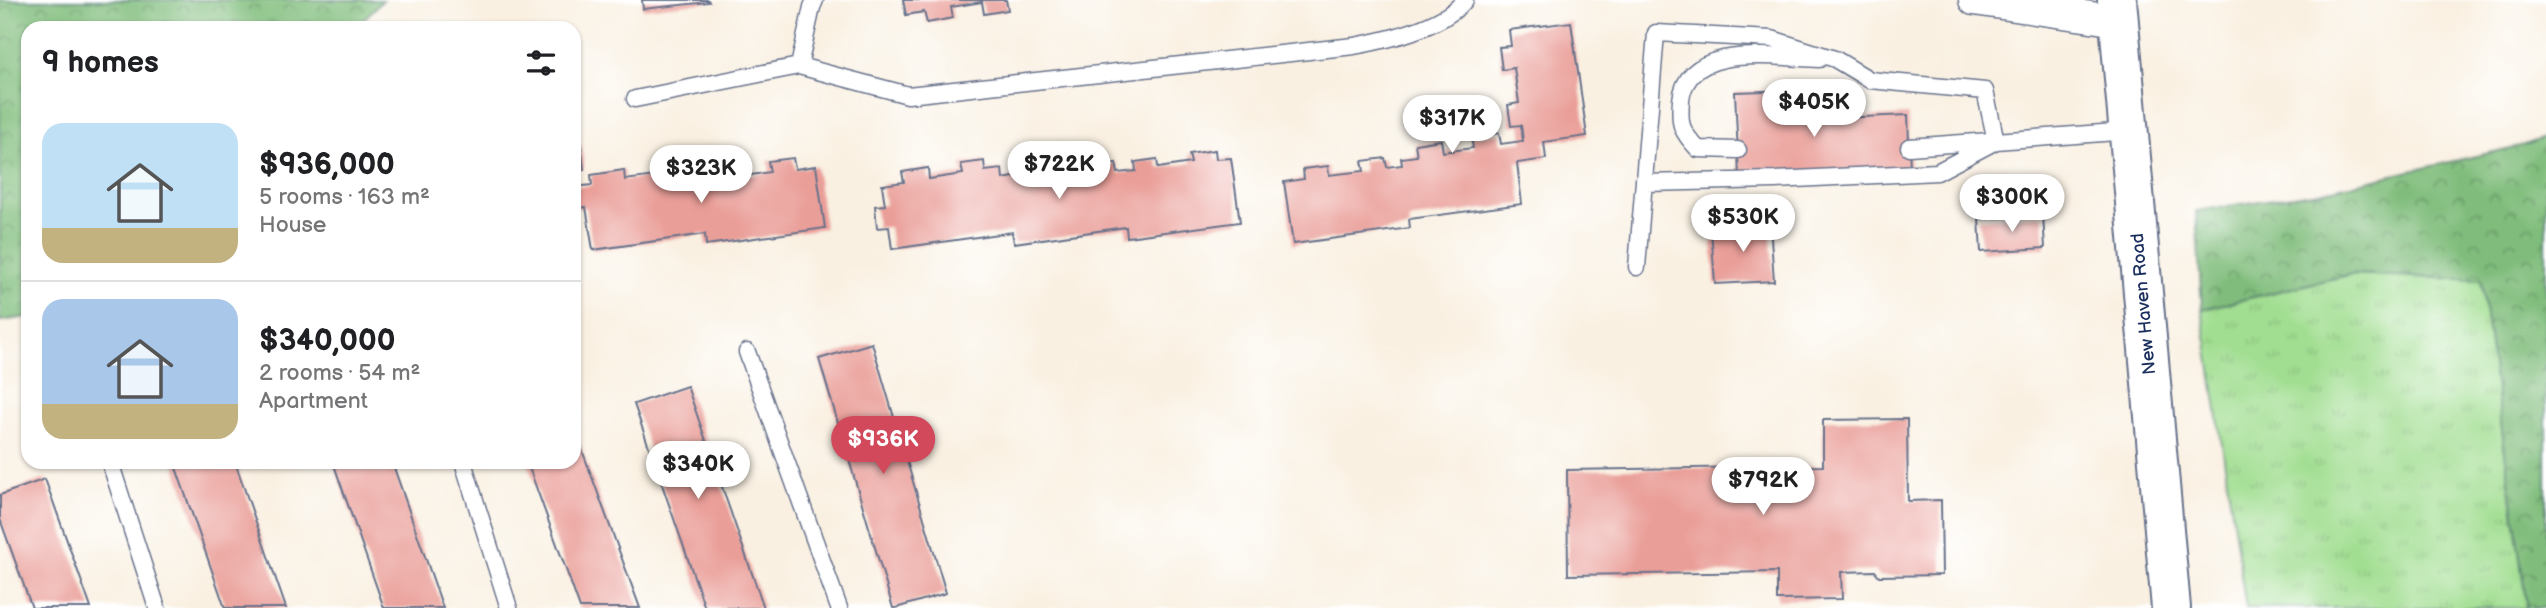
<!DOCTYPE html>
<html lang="en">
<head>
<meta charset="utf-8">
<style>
  body { margin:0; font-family:"Balsamiq Sans",sans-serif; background:#f6f6f6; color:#202124; height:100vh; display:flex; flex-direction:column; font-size:26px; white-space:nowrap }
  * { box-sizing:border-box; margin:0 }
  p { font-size:23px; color:#757577 }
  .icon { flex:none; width:38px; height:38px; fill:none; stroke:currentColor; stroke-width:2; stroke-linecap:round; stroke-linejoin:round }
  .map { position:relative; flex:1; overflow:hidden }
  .sheet { position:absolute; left:21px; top:21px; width:560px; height:448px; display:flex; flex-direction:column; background:#fff; border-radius:21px; box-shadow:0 2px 5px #0004 }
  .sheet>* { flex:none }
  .price { position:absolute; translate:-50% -60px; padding:0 16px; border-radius:24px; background:#fff; color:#222; font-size:23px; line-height:46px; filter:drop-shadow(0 2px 4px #0008) }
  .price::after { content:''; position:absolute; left:50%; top:42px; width:21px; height:16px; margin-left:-10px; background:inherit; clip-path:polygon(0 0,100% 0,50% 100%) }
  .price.on { background:#d1495b; color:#fff }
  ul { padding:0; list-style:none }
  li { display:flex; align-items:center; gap:21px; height:175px; padding:0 21px }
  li+li { border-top:2px solid #e0e0e0 }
  li span { display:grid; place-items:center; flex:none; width:196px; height:140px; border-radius:21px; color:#555 }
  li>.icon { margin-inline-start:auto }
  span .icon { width:84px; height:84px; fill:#fffc; stroke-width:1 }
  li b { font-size:30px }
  h2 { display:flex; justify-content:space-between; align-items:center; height:84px; padding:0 21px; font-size:30px }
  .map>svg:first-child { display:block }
  .grass { fill:url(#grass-tufts); stroke:#5e8678; stroke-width:2 }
  .forest { fill:url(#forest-crowns); stroke:#4e766c; stroke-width:2 }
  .building { fill:#ea9e98 }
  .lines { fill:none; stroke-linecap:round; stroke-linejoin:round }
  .service-casing { stroke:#69738c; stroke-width:19 }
  .minor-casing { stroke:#69738c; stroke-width:33 }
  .primary-casing { stroke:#69738c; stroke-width:42 }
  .service { stroke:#fff; stroke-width:16 }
  .minor { stroke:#fff; stroke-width:30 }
  .primary { stroke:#fff; stroke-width:38 }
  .labels { text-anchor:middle; stroke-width:5; stroke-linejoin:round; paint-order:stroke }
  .street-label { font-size:18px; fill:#1b2f5e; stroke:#fff }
</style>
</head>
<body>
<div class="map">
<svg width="2546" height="608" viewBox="0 0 2546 608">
  <defs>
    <pattern id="grass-tufts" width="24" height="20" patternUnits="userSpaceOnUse" patternTransform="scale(1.75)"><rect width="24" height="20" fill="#a1de91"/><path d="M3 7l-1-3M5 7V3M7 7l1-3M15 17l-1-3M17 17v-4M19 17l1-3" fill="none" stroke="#8abf7f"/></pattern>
    <pattern id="forest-crowns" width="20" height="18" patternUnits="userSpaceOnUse" patternTransform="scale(1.75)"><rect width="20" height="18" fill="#80bd7b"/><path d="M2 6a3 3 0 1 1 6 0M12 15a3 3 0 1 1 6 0" fill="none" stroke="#689a68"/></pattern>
  </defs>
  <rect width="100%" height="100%" fill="#fff"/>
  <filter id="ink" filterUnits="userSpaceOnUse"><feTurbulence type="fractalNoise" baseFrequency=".0143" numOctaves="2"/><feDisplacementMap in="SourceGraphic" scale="14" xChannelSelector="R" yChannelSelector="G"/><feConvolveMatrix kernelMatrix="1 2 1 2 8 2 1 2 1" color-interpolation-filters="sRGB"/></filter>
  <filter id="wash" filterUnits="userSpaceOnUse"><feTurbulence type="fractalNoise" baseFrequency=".00686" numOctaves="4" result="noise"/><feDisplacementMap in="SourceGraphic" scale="28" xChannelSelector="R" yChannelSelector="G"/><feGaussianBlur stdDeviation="1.57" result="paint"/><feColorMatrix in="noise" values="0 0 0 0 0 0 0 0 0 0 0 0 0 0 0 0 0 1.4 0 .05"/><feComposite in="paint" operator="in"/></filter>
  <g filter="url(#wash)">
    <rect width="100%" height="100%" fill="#f9f0e1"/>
    <!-- grass -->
    <path class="grass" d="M2352,274L2481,280L2527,608H2246L2202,309Z"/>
    <!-- forest -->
    <path class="forest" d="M0,0H383L355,28H28V317L0,321Z
      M2546,137V608H2527L2481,280L2352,274L2202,309L2196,211L2319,192L2524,145Z"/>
    <g id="blocks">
      <!-- building -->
      <path class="building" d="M642,0H708L709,2L643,9Z
        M903,0H1006L1008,10L984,14L982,2L951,7L953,18L927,23L924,12L906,15Z
        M1571,22L1587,136L1544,142L1546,159L1517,163L1522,204L1409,219L1410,228L1293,244L1284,182L1304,179L1303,169L1328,166L1329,175L1364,171L1362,161L1385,158L1387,167L1402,165L1401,158L1417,156L1415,144L1441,140L1443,152L1473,148L1471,137L1499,133L1501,144L1523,141L1521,125L1511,126L1508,105L1519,103L1514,68L1502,70L1499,47L1511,46L1509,30Z
        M1794,90L1796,120L1908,115L1910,169L1739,176L1735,92Z
        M581,144L584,169L574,170V145Z
        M1215,150L1216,159L1231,158L1240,222L1127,237L1126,227L1014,243L1012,232L892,249L889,227L877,228L875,206L885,205L882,185L904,182L902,172L928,168L929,179L963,174L961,164L984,161L985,171L1002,169L1003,179L1019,176L1018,167L1043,164L1044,173L1078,168L1077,159L1101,156L1103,165L1116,163L1118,173L1136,171L1135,162L1157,159L1158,168L1191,163L1189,154Z
        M793,158L795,169L816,166L825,228L706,245L705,234L593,250L586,207L574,209V187L592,185L591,175L624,170L625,180L656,176L655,166L679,162L681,172L696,170L697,183L715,180L714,170L738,167L739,177L770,172L768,161Z
        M2043,215L2045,248L1981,252L1979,219Z
        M1770,224L1774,281L1715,284L1711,228Z
        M872,343L946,593L896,608H893L819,359Z
        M687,386L764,608H705L634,404Z
        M1907,419L1908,501L1941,500L1942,575L1879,576L1875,571L1841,572L1842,599L1777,600V572L1568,575L1567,470L1823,466V420Z
        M574,428L640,608H580L527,462H574Z
        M174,462H235L286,608H225Z
        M333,462H392L443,608H384Z
        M45,479L91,608H32L0,519V495Z"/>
    </g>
  </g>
  <g filter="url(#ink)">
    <use href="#blocks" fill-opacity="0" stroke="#69738c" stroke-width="2"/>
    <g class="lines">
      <!-- service casing -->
      <g class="service-casing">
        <path id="service" d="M799,66L812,7L815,0
          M635,99L799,66L908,95L1354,46C1387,40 1443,27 1465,0
          M1909,147L1990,141
          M1738,150L1698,149C1681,131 1679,125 1681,100C1687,41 1778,58 1819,59
          M1644,183L1775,180L1937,172L1996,141
          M1637,267L1656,33L1772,39L1835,59L1870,80L1985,91L1996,141L2129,131
          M747,352L839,608
          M110,462L157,608
          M463,462L509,608"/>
      </g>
      <!-- minor casing -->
      <g class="minor-casing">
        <path id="minor" d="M1974,0L2119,21"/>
      </g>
      <!-- primary casing -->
      <g class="primary-casing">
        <path id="primary" d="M2117,0L2171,608"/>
      </g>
      <!-- service -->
      <use href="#service" class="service"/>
      <!-- minor -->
      <use href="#minor" class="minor"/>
      <!-- primary -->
      <use href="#primary" class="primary"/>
    </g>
  </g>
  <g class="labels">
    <!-- street labels -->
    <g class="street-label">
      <text transform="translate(2143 304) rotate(-95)" y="6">New Haven Road</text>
    </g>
  </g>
</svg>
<b class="price" style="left:1814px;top:139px">$405K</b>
<b class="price" style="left:1452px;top:155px">$317K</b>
<b class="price" style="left:1059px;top:201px">$722K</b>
<b class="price" style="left:701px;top:205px">$323K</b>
<b class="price" style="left:2012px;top:234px">$300K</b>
<b class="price" style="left:1743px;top:254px">$530K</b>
<b class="price on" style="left:883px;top:476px">$936K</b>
<b class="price" style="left:698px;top:501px">$340K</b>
<b class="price" style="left:1763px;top:517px">$792K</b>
<section class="sheet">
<h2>9 homes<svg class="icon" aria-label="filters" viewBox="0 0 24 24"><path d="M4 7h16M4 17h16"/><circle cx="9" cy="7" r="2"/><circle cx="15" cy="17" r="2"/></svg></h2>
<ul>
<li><span style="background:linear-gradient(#bfe0f5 75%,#c2b280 0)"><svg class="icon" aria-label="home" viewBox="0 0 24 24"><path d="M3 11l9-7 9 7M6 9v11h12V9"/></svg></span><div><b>$936,000</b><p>5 rooms · 163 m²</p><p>House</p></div></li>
<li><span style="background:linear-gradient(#a9c7e8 75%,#c2b280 0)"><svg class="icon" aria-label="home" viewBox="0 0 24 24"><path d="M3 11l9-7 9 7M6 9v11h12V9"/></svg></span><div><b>$340,000</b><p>2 rooms · 54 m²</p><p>Apartment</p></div></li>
</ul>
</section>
</div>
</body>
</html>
